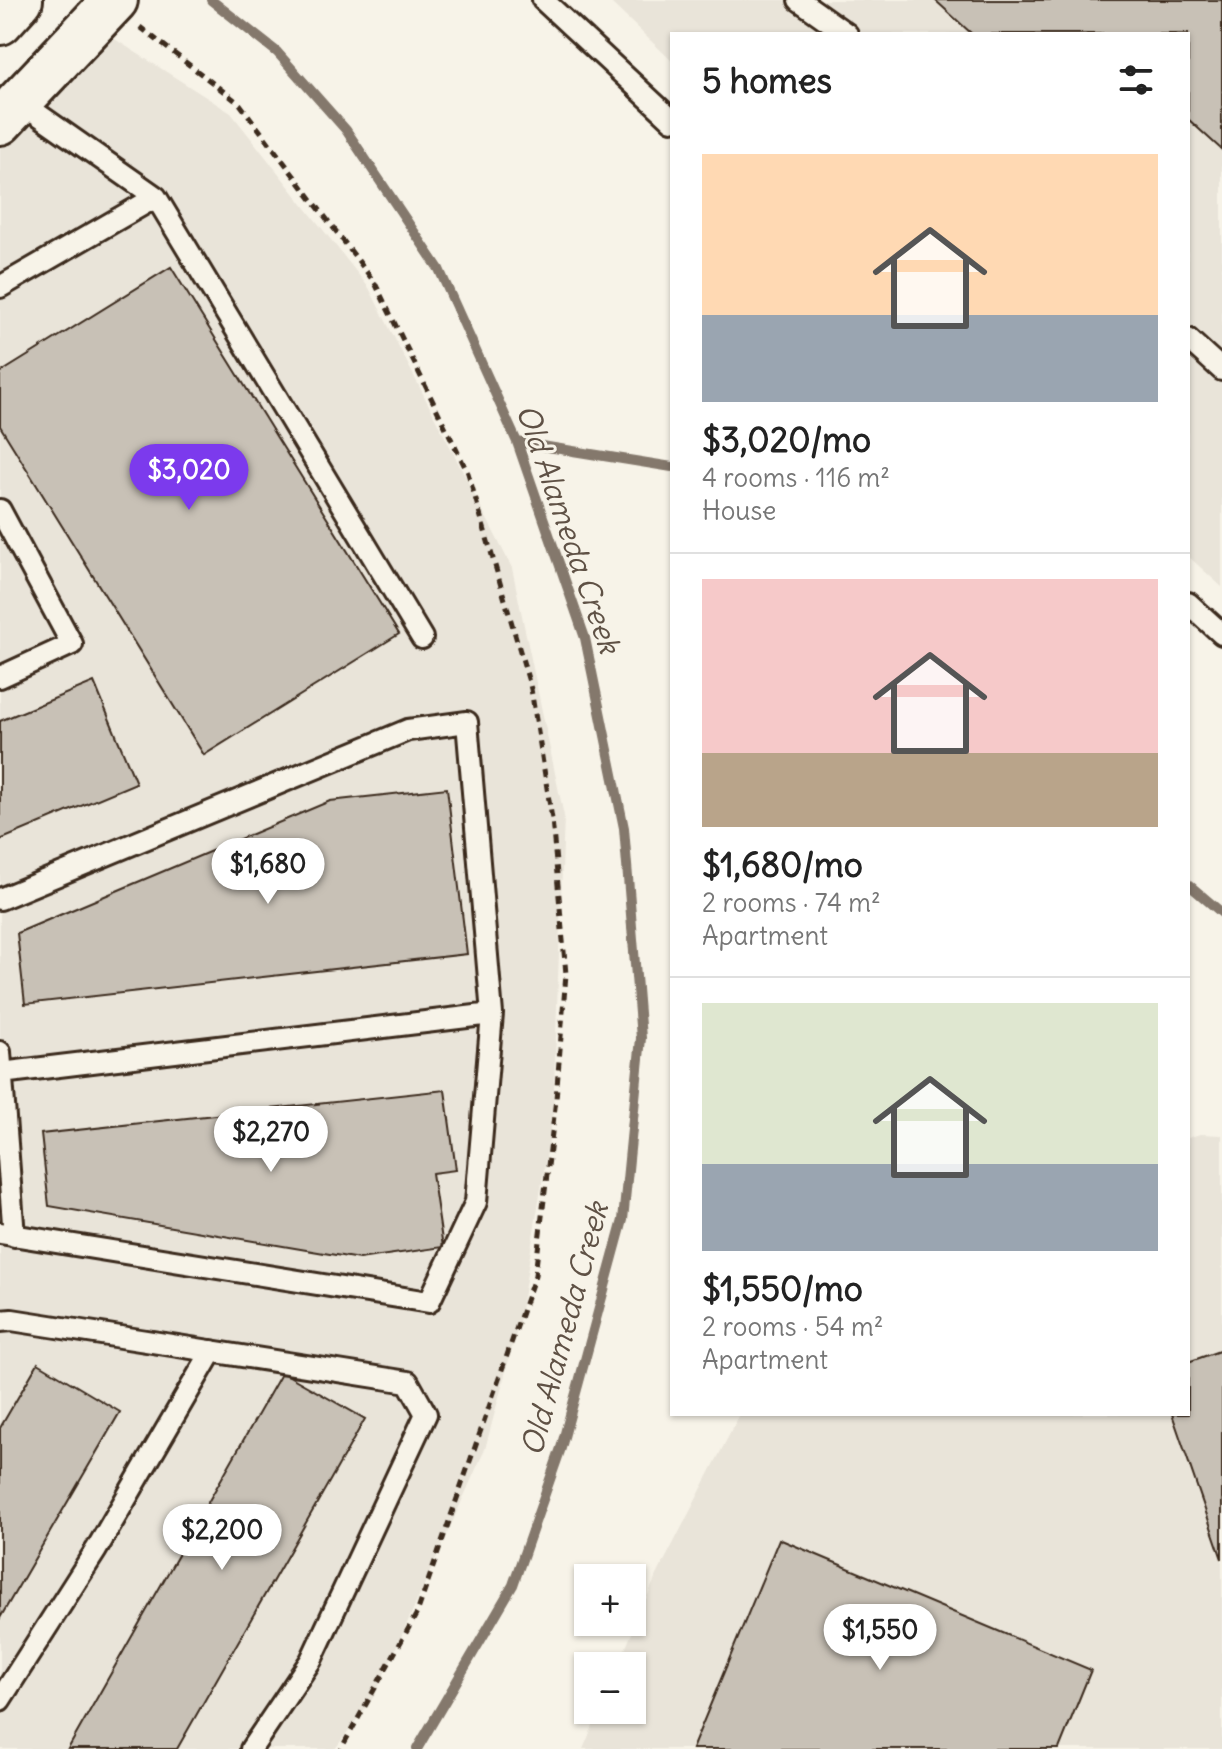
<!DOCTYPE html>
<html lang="en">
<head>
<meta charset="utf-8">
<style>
  body { margin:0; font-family:Delius,sans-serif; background:#f2f2f2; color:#222; height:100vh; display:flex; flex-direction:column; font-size:30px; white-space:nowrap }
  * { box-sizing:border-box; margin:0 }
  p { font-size:26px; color:#767676 }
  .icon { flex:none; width:44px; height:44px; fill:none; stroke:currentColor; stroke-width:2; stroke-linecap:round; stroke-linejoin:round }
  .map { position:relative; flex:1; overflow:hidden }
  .details { position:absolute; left:670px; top:32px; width:520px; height:1384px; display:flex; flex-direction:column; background:#fff; border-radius:0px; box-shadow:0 2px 6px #0004 }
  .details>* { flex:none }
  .tools { position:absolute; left:574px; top:1564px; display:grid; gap:16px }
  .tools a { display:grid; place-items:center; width:72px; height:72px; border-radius:0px; background:#fff; box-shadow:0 2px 6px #0004; font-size:40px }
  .price { position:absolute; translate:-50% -68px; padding:0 18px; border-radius:28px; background:#fff; color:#222; font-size:26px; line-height:52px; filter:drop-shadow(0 2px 4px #0008) }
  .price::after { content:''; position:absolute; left:50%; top:48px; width:24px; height:18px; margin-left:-12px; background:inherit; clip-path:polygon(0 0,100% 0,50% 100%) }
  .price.active { background:#7c3aed; color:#fff }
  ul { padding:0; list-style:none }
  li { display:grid; align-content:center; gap:16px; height:424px; padding:0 32px }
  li+li { border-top:2px solid #e0e0e0 }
  li span { display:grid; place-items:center; height:248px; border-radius:0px; color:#555 }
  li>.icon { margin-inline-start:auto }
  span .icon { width:144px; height:144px; fill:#fffc; stroke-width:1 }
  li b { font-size:34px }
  h2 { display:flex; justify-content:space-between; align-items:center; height:96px; padding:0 32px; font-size:34px }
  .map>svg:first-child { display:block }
  .built { fill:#e9e4d9 }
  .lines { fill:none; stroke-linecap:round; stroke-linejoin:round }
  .stream { stroke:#84786c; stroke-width:10 }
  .building { fill:#c8c1b6; stroke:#3b2a1e; stroke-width:2 }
  .lane-casing { stroke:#3b2a1e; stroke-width:26 }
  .primary-casing { stroke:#3b2a1e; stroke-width:50 }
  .path { stroke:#3b2a1e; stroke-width:5; stroke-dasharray:8 6; stroke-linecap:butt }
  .lane { stroke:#f7f3e8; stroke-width:20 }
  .primary { stroke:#f7f3e8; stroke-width:44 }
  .labels { text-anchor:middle; stroke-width:6; stroke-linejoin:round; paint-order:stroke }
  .water-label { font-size:30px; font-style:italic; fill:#5f5145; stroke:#f7f3e8 }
</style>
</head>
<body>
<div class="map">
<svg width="1222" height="1749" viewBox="0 0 1222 1749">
  <rect width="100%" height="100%" fill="#f7f3e8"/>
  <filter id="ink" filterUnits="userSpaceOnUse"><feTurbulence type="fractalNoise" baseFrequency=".0125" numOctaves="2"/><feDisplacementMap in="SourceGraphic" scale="16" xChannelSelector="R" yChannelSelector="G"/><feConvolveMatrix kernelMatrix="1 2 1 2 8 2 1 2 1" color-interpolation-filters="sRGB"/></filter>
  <g filter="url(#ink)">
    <!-- built -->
    <path class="built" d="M608,0H1222V587L1188,556V34H672V61Z
      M91,24L231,113L369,288L512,568L564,816L553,1116L519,1322L485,1449L375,1695L335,1749H0V122Z
      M1200,1134L1222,1135V1749H583L600,1710H632V1666H618L654,1581L740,1414H1188V1138Z"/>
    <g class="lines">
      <!-- stream -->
      <path class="stream" d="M211,0L277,52L346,130L439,269L517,442L585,638L624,828L641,1038L623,1220L561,1448L513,1585L417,1749
        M517,442L672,467
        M1188,884L1222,913"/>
    </g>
    <!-- building -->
    <path class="building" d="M935,0H1222V150L1188,119V34H972Z
      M171,267L399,634L204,755L0,426V373Z
      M94,682L136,783L0,840V721Z
      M447,788L467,954L25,1004L17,933L330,801Z
      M445,1090L456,1170L432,1173L443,1247L359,1259L49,1206L41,1134Z
      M1222,1350V1559L1172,1414H1188V1362Z
      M38,1363L120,1412L0,1618V1428Z
      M282,1372L365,1419L177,1749H68Z
      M779,1539L1091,1670L1059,1749H692Z"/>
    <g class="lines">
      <!-- lane casing -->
      <g class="lane-casing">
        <path id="lane" d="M543,0L672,120
          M799,0L847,34
          M19,101L156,197L422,638
          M0,287L156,197
          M1188,339L1222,370
          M0,510L72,644L0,677
          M1188,603L1222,634
          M0,899L408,730L467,722L492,1014L476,1202L429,1302L0,1233
          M0,1052L14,1236
          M1,1073L492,1014
          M0,1321L12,1320L408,1382L426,1414L311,1660L251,1749
          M0,1700L96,1550L212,1351"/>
      </g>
      <!-- primary casing -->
      <g class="primary-casing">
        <path id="primary" d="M0,22L20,0
          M0,122L115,0"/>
      </g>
      <!-- path -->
      <path class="path" d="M140,27L240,104L375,283L468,473L531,689L552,819L566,974L556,1099L535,1275L417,1613L341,1749"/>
      <!-- lane -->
      <use href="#lane" class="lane"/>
      <!-- primary -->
      <use href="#primary" class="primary"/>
    </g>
  </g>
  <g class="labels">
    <!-- water labels -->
    <g class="water-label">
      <text transform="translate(568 529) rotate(71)" y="10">Old Alameda Creek</text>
      <text transform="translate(565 1329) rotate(-75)" y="10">Old Alameda Creek</text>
    </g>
  </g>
</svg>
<div class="tools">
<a>+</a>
<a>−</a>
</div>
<b class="price active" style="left:189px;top:512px">$3,020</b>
<b class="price" style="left:268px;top:906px">$1,680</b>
<b class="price" style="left:271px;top:1174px">$2,270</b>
<b class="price" style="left:222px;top:1572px">$2,200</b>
<b class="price" style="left:880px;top:1672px">$1,550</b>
<section class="details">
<h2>5 homes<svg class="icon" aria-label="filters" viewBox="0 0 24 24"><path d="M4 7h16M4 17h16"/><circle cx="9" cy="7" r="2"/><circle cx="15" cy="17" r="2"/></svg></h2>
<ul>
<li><span style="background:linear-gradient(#ffd9b3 65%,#9aa5b1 0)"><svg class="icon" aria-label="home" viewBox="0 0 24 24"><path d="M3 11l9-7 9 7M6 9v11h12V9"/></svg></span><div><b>$3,020/mo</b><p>4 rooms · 116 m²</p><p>House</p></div></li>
<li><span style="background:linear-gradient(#f6c9c9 70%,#b9a48a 0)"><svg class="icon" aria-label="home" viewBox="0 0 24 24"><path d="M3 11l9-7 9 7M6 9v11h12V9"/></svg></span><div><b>$1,680/mo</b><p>2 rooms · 74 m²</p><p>Apartment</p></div></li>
<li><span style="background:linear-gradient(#dfe7d0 65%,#9aa5b1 0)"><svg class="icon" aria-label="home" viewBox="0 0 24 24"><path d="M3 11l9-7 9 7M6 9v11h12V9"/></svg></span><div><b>$1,550/mo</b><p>2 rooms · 54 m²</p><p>Apartment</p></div></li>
</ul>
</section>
</div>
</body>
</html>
